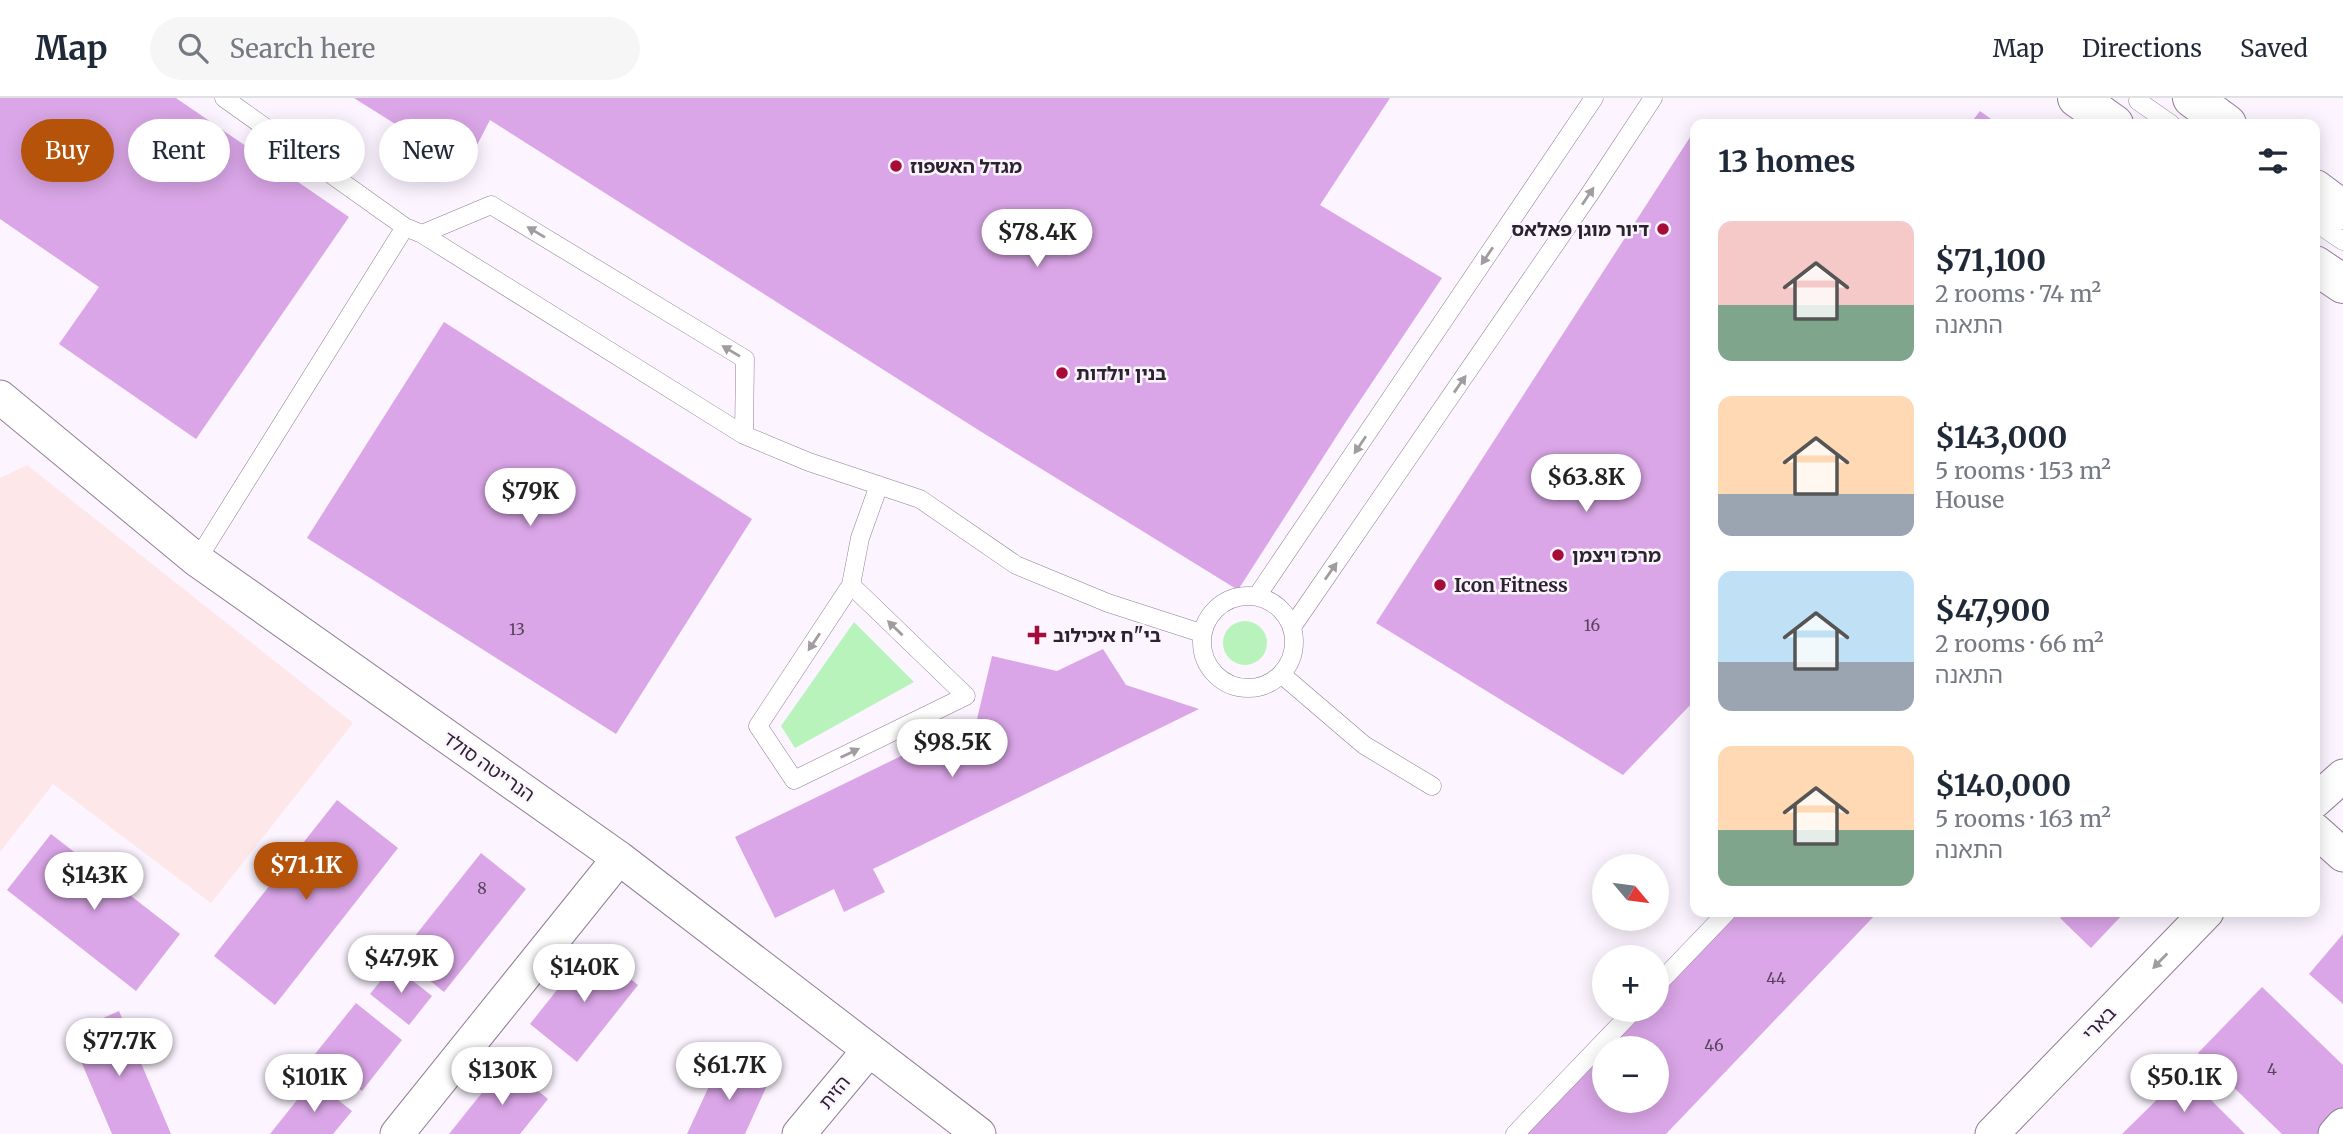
<!DOCTYPE html>
<html lang="en">
<head>
<meta charset="utf-8">
<style>
  body { margin:0; font-family:Merriweather,"Noto Sans Hebrew",serif; background:#f6f6f7; color:#1f2937; height:100vh; display:flex; flex-direction:column; font-size:26px; white-space:nowrap }
  * { box-sizing:border-box; margin:0 }
  p { font-size:23px; color:#747a83 }
  .icon { flex:none; width:38px; height:38px; fill:none; stroke:currentColor; stroke-width:2; stroke-linecap:round; stroke-linejoin:round }
  .map { position:relative; flex:1; overflow:hidden }
  .drawer { position:absolute; left:1690px; top:21px; width:630px; height:798px; display:flex; flex-direction:column; background:#fff; border-radius:14px; box-shadow:0 4px 18px #0003 }
  .drawer>* { flex:none }
  .guide { position:absolute; left:21px; top:21px; width:665px; height:63px; display:flex; gap:14px }
  .needle { width:46px; rotate:119deg }
  .tools { position:absolute; left:1592px; top:756px; display:grid; gap:14px }
  .tools a { display:grid; place-items:center; width:77px; height:77px; border-radius:50%; background:#fff; box-shadow:0 4px 18px #0003; font-size:35px }
  .price { position:absolute; translate:-50% -60px; padding:0 16px; border-radius:24px; background:#fff; color:#222; font-size:23px; line-height:46px; filter:drop-shadow(0 2px 4px #0008) }
  .price::after { content:''; position:absolute; left:50%; top:42px; width:21px; height:16px; margin-left:-10px; background:inherit; clip-path:polygon(0 0,100% 0,50% 100%) }
  .price.current { background:#b45309; color:#fff }
  ul { padding:0; list-style:none }
  li { display:flex; align-items:center; gap:21px; height:175px; padding:0 28px }
  li span { display:grid; place-items:center; flex:none; width:196px; height:140px; border-radius:14px; color:#555 }
  li>.icon { margin-inline-start:auto }
  span .icon { width:84px; height:84px; fill:#fffc; stroke-width:1 }
  li b { font-size:30px }
  h2 { display:flex; justify-content:space-between; align-items:center; height:84px; padding:0 28px; font-size:30px }
  .tag { padding:0 24px; border-radius:32px; background:#fff; box-shadow:0 4px 18px #0003; font-size:24px; line-height:63px }
  .tag.current { background:#b45309; color:#fff }
  header { display:flex; align-items:center; gap:42px; box-sizing:border-box; height:98px; padding:0 35px; background:#fff; border-bottom:2px solid #e0e1e3 }
  header strong { font-size:33px }
  nav { display:flex; gap:38px; margin-inline-start:auto; font-size:24px }
  .search { width:490px; height:63px; background:#f6f6f7; display:flex; align-items:center; gap:18px; box-sizing:border-box; padding:0 24px; border-radius:38px; color:#747a83; font-size:26px }
  .map>svg:first-child { display:block }
  .education { fill:#fde7e9 }
  .green { fill:#b9f3bc }
  .building { fill:#daa6e7; fill-rule:evenodd }
  .lines { fill:none; stroke-linecap:round; stroke-linejoin:round }
  .service-casing { stroke:#917e96; stroke-width:19 }
  .minor-casing { stroke:#917e96; stroke-width:35 }
  .tertiary-casing { stroke:#917e96; stroke-width:40 }
  .service { stroke:#fff; stroke-width:18 }
  .minor { stroke:#fff; stroke-width:33 }
  .tertiary { stroke:#fff; stroke-width:38 }
  .oneway { fill:#a09ca0 }
  .poi-dot { fill:#a60c3a; stroke:#fcf4ff; stroke-width:2.5 }
  .labels { text-anchor:middle; stroke-width:5; stroke-linejoin:round; paint-order:stroke }
  .number-label { font-size:16px; fill:#57445c }
  .poi-label { font-size:19px; font-weight:bold; fill:#2b232d; stroke:#fcf4ff; text-anchor:start }
  .street-label { font-size:19px; fill:#2b232d; stroke:#fcf4ff }
</style>
</head>
<body>
<header>
<strong>Map</strong>
<div class="search"><svg class="icon" aria-label="search" viewBox="0 0 24 24"><circle cx="10" cy="10" r="6"/><path d="M15 15l6 6"/></svg>Search here</div>
<nav><a>Map</a><a>Directions</a><a>Saved</a></nav>
</header>
<div class="map">
<svg width="2343" height="1036" viewBox="0 0 2343 1036">
  <rect width="100%" height="100%" fill="#fcf4ff"/>
  <!-- education -->
  <path class="education" d="M27,367L353,625L211,805L53,686L0,754V380Z"/>
  <!-- green -->
  <path class="green" d="M1223 545a22 22 0 1 1 44 0a22 22 0 1 1-44 0Z
    M854,524L914,584L795,650L781,628Z"/>
  <!-- building -->
  <path class="building" d="M0,0H176L349,119L196,341L59,246L99,189L0,121Z
    M354,0H1390L1320,107L1442,180L1347,322L1238,492L980,333L490,22L465,70Z
    M1980,13L1998,26H1970Z
    M1696,30V601L1623,677L1376,525Z
    M444,224L752,421L616,636L307,440Z
    M1103,551L1126,587L1199,611L873,771L885,794L844,814L834,791L775,820L735,739L977,621L992,558L1057,573Z
    M337,702L398,750L275,907L214,858Z
    M51,736L180,836L136,893L7,792Z
    M481,755L526,791L444,894L399,858Z
    M1733,814H1878L1666,1036H1520L1639,912H1657V893ZM1605,950H1657V1003H1605Z
    M2066,814H2125L2091,850L2060,820Z
    M2343,836V906L2309,876Z
    M591,849L638,887L577,964L530,926Z
    M393,867L432,898L409,927L370,896Z
    M2262,889L2343,967V1011L2318,1036H2282L2198,955Z
    M356,905L402,942L362,993L315,956Z
    M119,913L171,1036H112L69,935Z
    M721,962L769,983L745,1036H687Z
    M505,966L548,1001L520,1036H449Z
    M2184,975L2245,1036H2122Z
    M313,982L352,1013L333,1036H270Z"/>
  <g class="lines">
    <!-- service casing -->
    <g class="service-casing">
      <path id="service" d="M224,0L405,129L422,136L744,337L809,364L920,401L1016,467L1108,505L1201,535
        M2138,3L2171,26
        M2315,124L2343,143
        M422,136L491,107L745,261L744,337
        M197,462L405,129
        M851,487L966,598L794,682L758,628L851,487L860,440L879,387
        M1202 544a46 46 0 1 1 92 0a46 46 0 1 1-92 0Z
        M1257,498L1594,0
        M1292,529L1591,94L1653,0
        M1281,576L1364,647L1432,688
        M1657,887L1727,814
        M1515,1036L1634,912"/>
    </g>
    <!-- minor casing -->
    <g class="minor-casing">
      <path id="minor" d="M0,299L197,462L619,760L979,1036
        M2315,703L2343,678
        M2315,732L2343,757
        M397,1036L619,760
        M799,1036L869,952
        M1992,1036L2207,814
        M2335,1036L2343,1027"/>
    </g>
    <!-- tertiary casing -->
    <g class="tertiary-casing">
      <path id="tertiary" d="M2077,0L2114,26
        M2192,0L2227,26
        M2315,91L2343,112
        M2315,167L2343,186"/>
    </g>
    <!-- service -->
    <use href="#service" class="service"/>
    <!-- minor -->
    <use href="#minor" class="minor"/>
    <!-- tertiary -->
    <use href="#tertiary" class="tertiary"/>
  </g>
  <!-- one-way arrows -->
  <defs><path id="oneway-solid" d="M-6-.8H1V-3.2L6.5 0L1 3.2V.8H-6Z" transform="scale(1.75)"/></defs>
  <g class="oneway">
    <use href="#oneway-solid" transform="translate(1588 98) rotate(-56)"/>
    <use href="#oneway-solid" transform="translate(536 134) rotate(-149)"/>
    <use href="#oneway-solid" transform="translate(1487 158) rotate(124)"/>
    <use href="#oneway-solid" transform="translate(731 253) rotate(-149)"/>
    <use href="#oneway-solid" transform="translate(1460 286) rotate(-55)"/>
    <use href="#oneway-solid" transform="translate(1360 347) rotate(124)"/>
    <use href="#oneway-solid" transform="translate(1331 473) rotate(-55)"/>
    <use href="#oneway-solid" transform="translate(895 530) rotate(-136)"/>
    <use href="#oneway-solid" transform="translate(814 544) rotate(124)"/>
    <use href="#oneway-solid" transform="translate(850 655) rotate(-26)"/>
    <use href="#oneway-solid" transform="translate(2160 863) rotate(134)"/>
  </g>
  <!-- markers -->
  <g class="poi-dot">
    <circle cx="896" cy="68" r="7"/>
    <circle cx="1663" cy="131" r="7"/>
    <circle cx="1062" cy="275" r="7"/>
    <circle cx="1558" cy="457" r="7"/>
    <circle cx="1440" cy="487" r="7"/>
    <path d="M1033.5 526.5h7v7h7v7h-7v7h-7v-7h-7v-7h7z"/>
  </g>
  <g class="labels">
    <!-- number labels -->
    <g class="number-label">
      <text x="1592" y="533">16</text>
      <text x="517" y="537">13</text>
      <text x="482" y="796">8</text>
      <text x="1776" y="886">44</text>
      <text x="1714" y="953">46</text>
      <text x="2272" y="977">4</text>
    </g>
    <!-- poi labels -->
    <g class="poi-label">
      <text x="910" y="75">מגדל האשפוז</text>
      <text x="1649" y="138" text-anchor="end">דיור מוגן פאלאס</text>
      <text x="1076" y="282">בנין יולדות</text>
      <text x="1572" y="464">מרכז ויצמן</text>
      <text x="1454" y="494">Icon Fitness</text>
      <text x="1053" y="544">בי"ח איכילוב</text>
    </g>
    <!-- street labels -->
    <g class="street-label">
      <text transform="translate(489 668) rotate(35)" y="7">הנרייטה סולד</text>
      <text transform="translate(2099 925) rotate(-46)" y="7">בארי</text>
      <text transform="translate(834 994) rotate(-51)" y="7">הזית</text>
    </g>
  </g>
</svg>
<div class="tools">
<a><svg class="needle" viewBox="-14 -14 28 28"><path d="M0-13l5 13h-10z" fill="#e53935"/><path d="M0 13l5-13h-10z" fill="#747a83"/></svg></a>
<a>+</a>
<a>−</a>
</div>
<b class="price" style="left:1037px;top:171px">$78.4K</b>
<b class="price" style="left:1586px;top:416px">$63.8K</b>
<b class="price" style="left:530px;top:430px">$79K</b>
<b class="price" style="left:952px;top:681px">$98.5K</b>
<b class="price current" style="left:306px;top:804px">$71.1K</b>
<b class="price" style="left:94px;top:814px">$143K</b>
<b class="price" style="left:401px;top:897px">$47.9K</b>
<b class="price" style="left:584px;top:906px">$140K</b>
<b class="price" style="left:119px;top:980px">$77.7K</b>
<b class="price" style="left:729px;top:1004px">$61.7K</b>
<b class="price" style="left:502px;top:1009px">$130K</b>
<b class="price" style="left:314px;top:1016px">$101K</b>
<b class="price" style="left:2184px;top:1016px">$50.1K</b>
<div class="guide">
<a class="tag current">Buy</a>
<a class="tag">Rent</a>
<a class="tag">Filters</a>
<a class="tag">New</a>
</div>
<section class="drawer">
<h2>13 homes<svg class="icon" aria-label="filters" viewBox="0 0 24 24"><path d="M4 7h16M4 17h16"/><circle cx="9" cy="7" r="2"/><circle cx="15" cy="17" r="2"/></svg></h2>
<ul>
<li><span style="background:linear-gradient(#f6c9c9 60%,#7fa58c 0)"><svg class="icon" aria-label="home" viewBox="0 0 24 24"><path d="M3 11l9-7 9 7M6 9v11h12V9"/></svg></span><div><b>$71,100</b><p>2 rooms · 74 m²</p><p>התאנה</p></div></li>
<li><span style="background:linear-gradient(#ffd9b3 70%,#9aa5b1 0)"><svg class="icon" aria-label="home" viewBox="0 0 24 24"><path d="M3 11l9-7 9 7M6 9v11h12V9"/></svg></span><div><b>$143,000</b><p>5 rooms · 153 m²</p><p>House</p></div></li>
<li><span style="background:linear-gradient(#bfe0f5 65%,#9aa5b1 0)"><svg class="icon" aria-label="home" viewBox="0 0 24 24"><path d="M3 11l9-7 9 7M6 9v11h12V9"/></svg></span><div><b>$47,900</b><p>2 rooms · 66 m²</p><p>התאנה</p></div></li>
<li><span style="background:linear-gradient(#ffd9b3 60%,#7fa58c 0)"><svg class="icon" aria-label="home" viewBox="0 0 24 24"><path d="M3 11l9-7 9 7M6 9v11h12V9"/></svg></span><div><b>$140,000</b><p>5 rooms · 163 m²</p><p>התאנה</p></div></li>
</ul>
</section>
</div>
</body>
</html>
